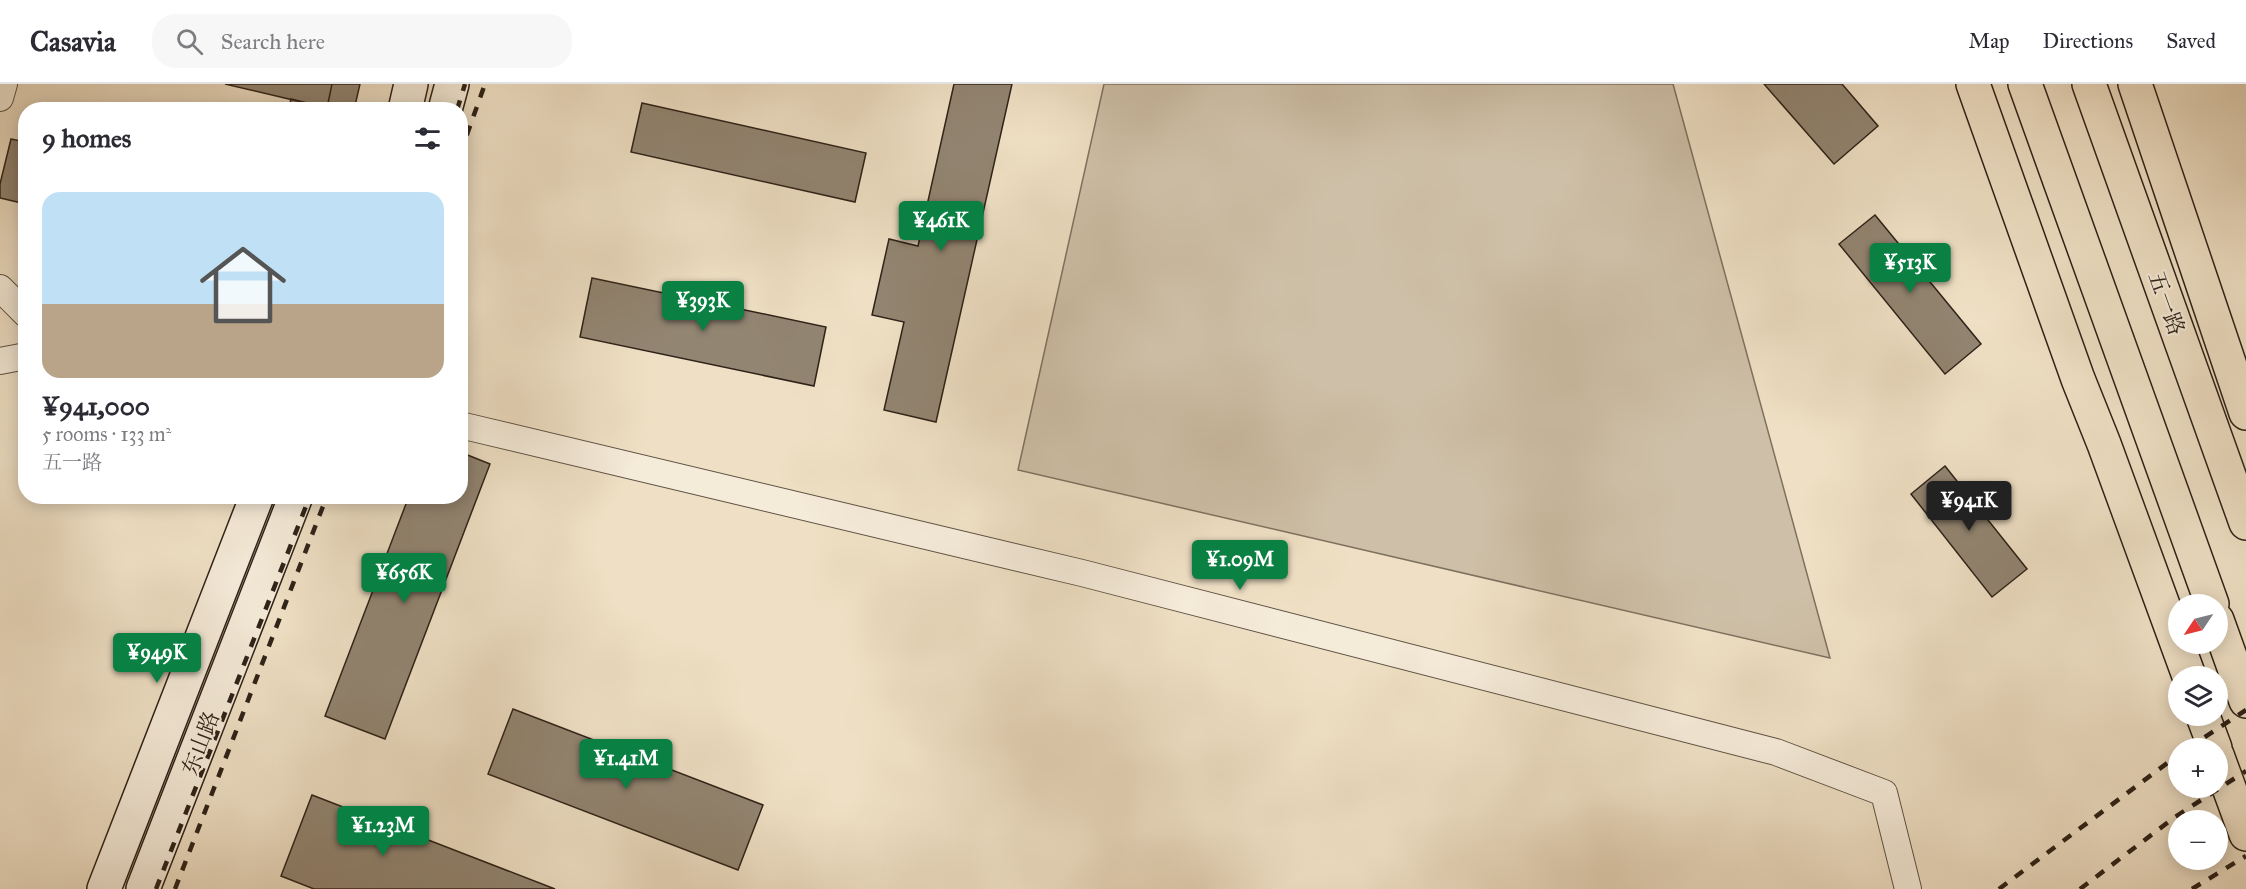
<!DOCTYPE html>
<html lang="en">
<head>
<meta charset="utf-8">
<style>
  body { margin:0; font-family:"IM FELL Great Primer","Noto Serif SC",serif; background:#f7f7f7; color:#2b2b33; height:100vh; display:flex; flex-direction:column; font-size:22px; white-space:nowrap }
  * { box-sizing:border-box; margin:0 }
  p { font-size:20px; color:#7c7c81 }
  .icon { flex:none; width:33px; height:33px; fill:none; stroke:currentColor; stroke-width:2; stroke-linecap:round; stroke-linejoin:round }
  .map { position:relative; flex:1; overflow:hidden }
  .side { position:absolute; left:18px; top:18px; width:450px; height:402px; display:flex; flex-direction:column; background:#fff; border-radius:24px; box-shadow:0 3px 15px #0003 }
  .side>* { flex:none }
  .needle { width:39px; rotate:235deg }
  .tools { position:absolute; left:2168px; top:510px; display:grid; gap:12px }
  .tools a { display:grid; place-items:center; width:60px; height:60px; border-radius:50%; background:#fff; box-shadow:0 3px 15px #0003; font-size:30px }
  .price { position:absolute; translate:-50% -51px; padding:0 14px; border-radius:6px; background:#0b8043; color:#fff; font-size:20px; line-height:39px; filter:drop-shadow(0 2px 3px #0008) }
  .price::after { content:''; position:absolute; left:50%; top:36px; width:18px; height:14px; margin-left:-9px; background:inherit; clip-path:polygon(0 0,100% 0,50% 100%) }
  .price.current { background:#222; color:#fff }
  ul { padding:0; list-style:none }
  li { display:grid; align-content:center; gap:12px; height:318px; padding:0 24px }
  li+li { border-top:2px solid #e1e1e2 }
  li span { display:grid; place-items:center; height:186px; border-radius:18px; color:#555 }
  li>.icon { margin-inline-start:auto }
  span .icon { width:108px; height:108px; fill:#fffc; stroke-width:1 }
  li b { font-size:26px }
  h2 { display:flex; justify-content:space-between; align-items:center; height:72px; padding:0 24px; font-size:26px }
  header { display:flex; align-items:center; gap:36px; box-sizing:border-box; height:84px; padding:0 30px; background:#fff; border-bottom:2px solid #e1e1e2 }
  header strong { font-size:28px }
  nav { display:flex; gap:33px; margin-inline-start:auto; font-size:21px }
  .search { width:420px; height:54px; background:#f7f7f7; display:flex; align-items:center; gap:15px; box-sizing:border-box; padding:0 21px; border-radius:24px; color:#7c7c81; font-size:22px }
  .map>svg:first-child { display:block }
  .green { fill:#cec0a8; stroke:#7e7160; stroke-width:1.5 }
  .building { fill:#928572; stroke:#2e2218; stroke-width:1.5 }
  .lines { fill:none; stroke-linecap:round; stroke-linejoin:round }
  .minor-casing { stroke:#5e5243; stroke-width:28 }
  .secondary-casing { stroke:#2e2218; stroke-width:36 }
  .primary-casing { stroke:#2e2218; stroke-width:36 }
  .minor { stroke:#f5ebd9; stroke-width:26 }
  .secondary { stroke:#f5ebd9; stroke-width:33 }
  .primary { stroke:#efe0c5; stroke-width:33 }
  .rail { stroke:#2e2218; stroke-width:4.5; stroke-dasharray:10 10; stroke-linecap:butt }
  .labels { text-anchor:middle; stroke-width:4.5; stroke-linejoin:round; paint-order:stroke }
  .street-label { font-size:22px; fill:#2e2218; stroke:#f5ebd9 }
</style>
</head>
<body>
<header>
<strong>Casavia</strong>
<div class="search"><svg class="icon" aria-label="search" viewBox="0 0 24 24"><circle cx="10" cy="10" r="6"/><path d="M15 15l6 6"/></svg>Search here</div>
<nav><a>Map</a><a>Directions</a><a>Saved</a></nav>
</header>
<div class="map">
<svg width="2246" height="805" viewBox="0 0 2246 805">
  <rect width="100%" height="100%" fill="#efe0c5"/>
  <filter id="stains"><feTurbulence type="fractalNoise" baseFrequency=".00333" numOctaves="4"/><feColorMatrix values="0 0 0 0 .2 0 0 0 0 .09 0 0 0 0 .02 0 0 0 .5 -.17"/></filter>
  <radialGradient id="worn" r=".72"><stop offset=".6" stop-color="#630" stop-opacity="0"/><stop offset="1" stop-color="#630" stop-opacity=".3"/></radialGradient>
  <!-- green -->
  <path class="green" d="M1104,0H1673L1830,574L1018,386Z"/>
  <!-- building -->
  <path class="building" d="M225,0H332L327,24Z
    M332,0H360L354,26H288L291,15L327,24Z
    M954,0H1012L936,338L884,326L904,238L872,231L889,155L918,162Z
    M1764,0H1842L1878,42L1834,80Z
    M642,19L866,69L855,118L631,68Z
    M11,55L26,58V120L0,114V100Z
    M1875,131L1981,260L1945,290L1839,160Z
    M592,194L826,243L814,302L580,253Z
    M460,368L490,380L385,655L325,632L409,412H460Z
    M1945,382L2027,485L1992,513L1911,410Z
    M513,625L763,721L738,786L488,690Z
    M312,711L555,805H314L281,792Z"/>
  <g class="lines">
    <!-- minor casing -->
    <g class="minor-casing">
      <path id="minor" d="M0,14L4,0
        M0,204L26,230
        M0,277L26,272
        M460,341L1082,489L1776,668L1884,709L1908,805"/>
    </g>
    <!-- secondary casing -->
    <g class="secondary-casing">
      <path id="secondary" d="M405,26L411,0
        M445,26L452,0
        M104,805L257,412
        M143,805L296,412"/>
    </g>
    <!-- primary casing -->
    <g class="primary-casing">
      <path id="primary" d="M1973,0L2078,295L2104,360L2189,592
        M2025,0L2212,520
        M2089,0L2246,439
        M2135,0L2246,329
        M2217,536L2246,617
        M2203,632L2215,664
        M2217,671L2246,750"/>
    </g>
    <!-- minor -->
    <use href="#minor" class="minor"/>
    <!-- secondary -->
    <use href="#secondary" class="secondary"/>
    <!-- primary -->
    <use href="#primary" class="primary"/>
    <!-- rail -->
    <path class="rail" d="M457,26L465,0
      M460,70L485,0
      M2188,664L2246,626
      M156,805L310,412
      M175,805L327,412
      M1999,805L2178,671
      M2080,805L2175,733L2246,687
      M2192,805L2246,772"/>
  </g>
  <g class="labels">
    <!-- street labels -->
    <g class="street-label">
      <text transform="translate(2167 219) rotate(70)" y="8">五一路</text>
      <text transform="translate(200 659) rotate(-69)" y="8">东山路</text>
    </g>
  </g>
  <rect width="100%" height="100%" filter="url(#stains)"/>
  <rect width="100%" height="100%" fill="url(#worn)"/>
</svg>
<div class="tools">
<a><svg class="needle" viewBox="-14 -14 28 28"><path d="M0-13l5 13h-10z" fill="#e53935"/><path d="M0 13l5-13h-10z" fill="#7c7c81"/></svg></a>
<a><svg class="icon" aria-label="layers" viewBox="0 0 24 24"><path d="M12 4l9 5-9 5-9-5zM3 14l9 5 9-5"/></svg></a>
<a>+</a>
<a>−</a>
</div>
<b class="price" style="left:941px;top:168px">¥461K</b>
<b class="price" style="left:1910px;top:210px">¥513K</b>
<b class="price" style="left:703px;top:248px">¥393K</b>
<b class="price current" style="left:1969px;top:448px">¥941K</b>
<b class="price" style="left:1240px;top:507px">¥1.09M</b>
<b class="price" style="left:404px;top:520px">¥656K</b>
<b class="price" style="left:157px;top:600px">¥949K</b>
<b class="price" style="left:626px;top:706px">¥1.41M</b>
<b class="price" style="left:383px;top:773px">¥1.23M</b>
<section class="side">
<h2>9 homes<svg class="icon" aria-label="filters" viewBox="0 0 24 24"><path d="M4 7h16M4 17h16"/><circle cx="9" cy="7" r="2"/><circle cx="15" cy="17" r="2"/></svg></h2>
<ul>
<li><span style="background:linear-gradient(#bfe0f5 60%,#b9a48a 0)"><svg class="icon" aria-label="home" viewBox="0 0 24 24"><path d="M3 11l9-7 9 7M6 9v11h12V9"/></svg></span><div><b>¥941,000</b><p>5 rooms · 133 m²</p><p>五一路</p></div></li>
</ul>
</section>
</div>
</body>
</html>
